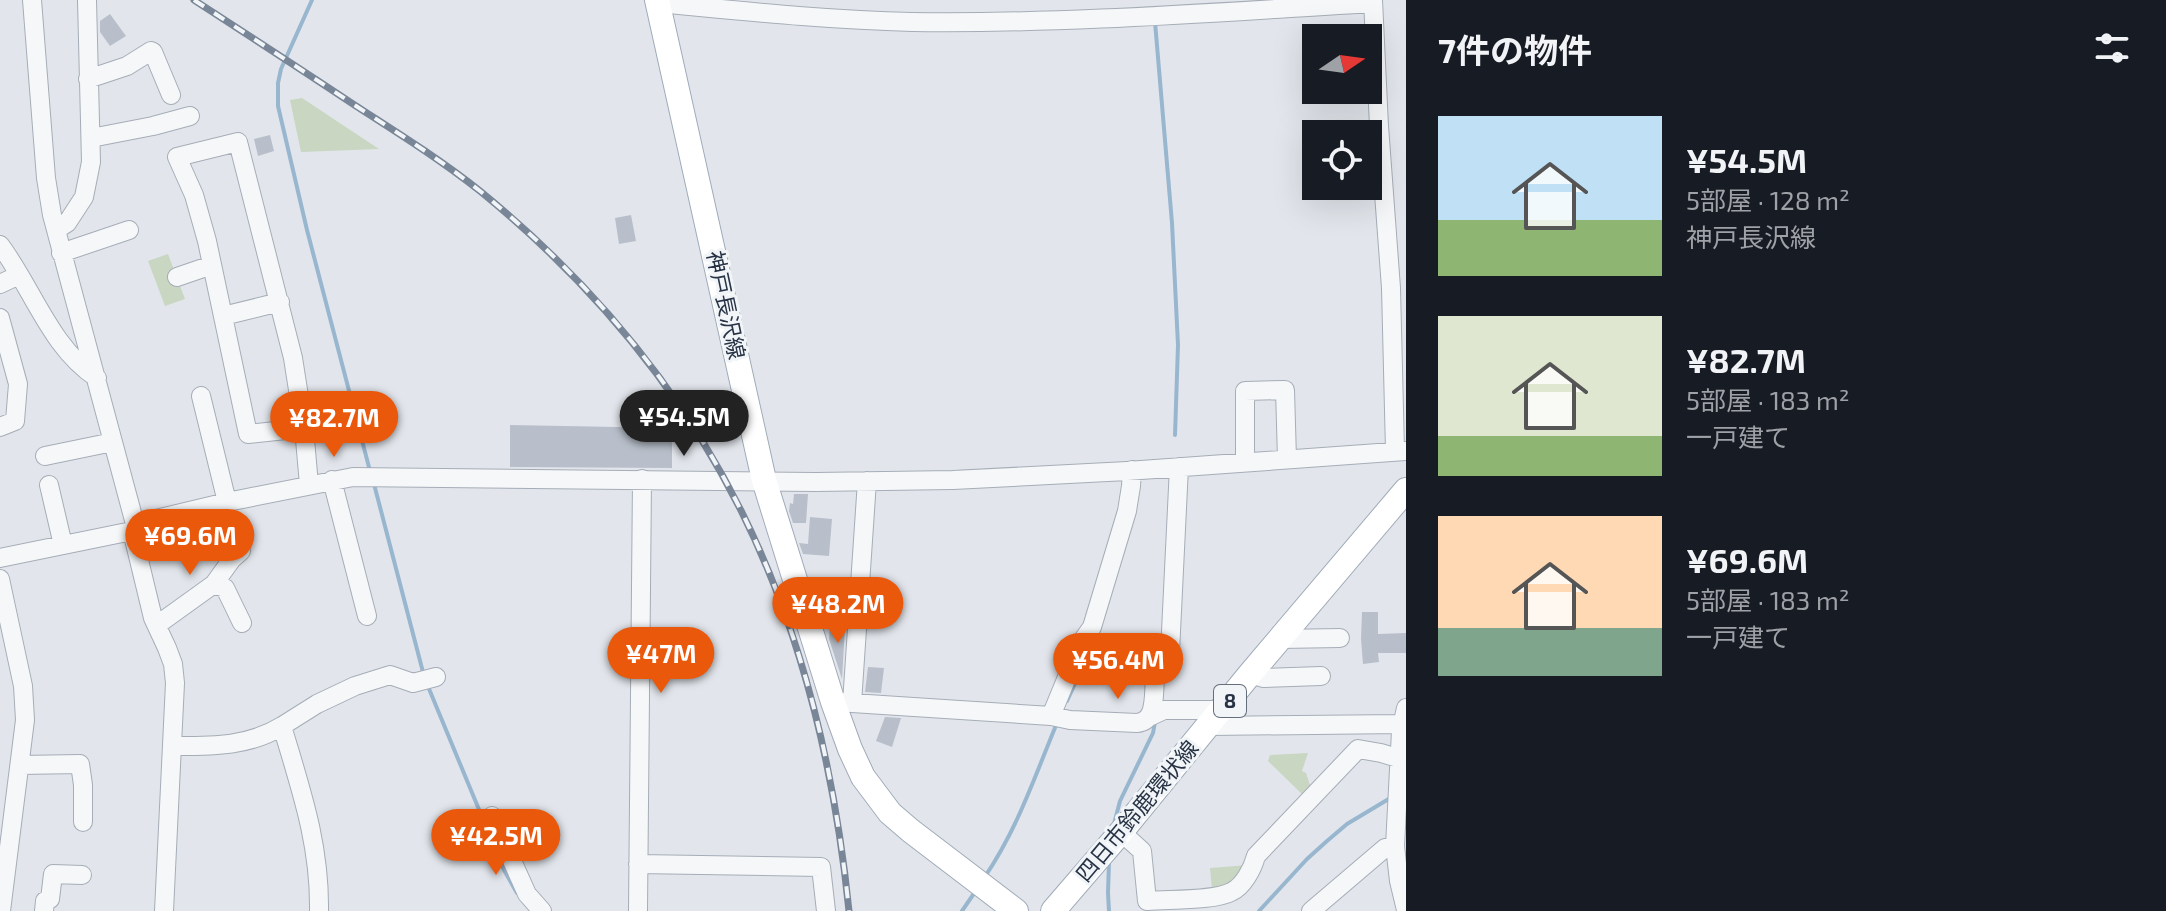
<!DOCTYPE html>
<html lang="ja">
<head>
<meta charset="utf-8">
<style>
  body { margin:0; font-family:"Exo 2","Noto Sans JP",sans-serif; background:#20242c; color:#f1f3f6; height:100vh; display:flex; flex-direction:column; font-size:30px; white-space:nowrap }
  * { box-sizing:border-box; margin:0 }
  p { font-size:26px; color:#9ea1a6 }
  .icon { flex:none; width:44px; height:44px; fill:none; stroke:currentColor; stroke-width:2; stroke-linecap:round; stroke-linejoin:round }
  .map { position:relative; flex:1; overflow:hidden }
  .side { display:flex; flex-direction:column; background:#171b24; width:760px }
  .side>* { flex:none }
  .needle { width:52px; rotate:77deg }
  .buttons { position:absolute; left:1302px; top:24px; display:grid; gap:16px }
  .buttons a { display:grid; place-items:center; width:80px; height:80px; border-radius:0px; background:#171b24; box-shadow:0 8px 32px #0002; font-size:40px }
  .price { position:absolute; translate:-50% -68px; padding:0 18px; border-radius:28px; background:#ea580c; color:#fff; font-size:26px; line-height:52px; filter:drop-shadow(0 2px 4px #0008) }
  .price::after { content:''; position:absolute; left:50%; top:48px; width:24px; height:18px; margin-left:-12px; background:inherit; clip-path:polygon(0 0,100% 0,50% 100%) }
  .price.selected { background:#222; color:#fff }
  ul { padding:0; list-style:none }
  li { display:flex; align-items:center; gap:24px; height:200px; padding:0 32px }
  li span { display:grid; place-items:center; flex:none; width:224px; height:160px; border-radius:0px; color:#555 }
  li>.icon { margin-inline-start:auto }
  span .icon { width:96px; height:96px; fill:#fffc; stroke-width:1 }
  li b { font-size:34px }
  h2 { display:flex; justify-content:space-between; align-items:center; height:96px; padding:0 32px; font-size:34px }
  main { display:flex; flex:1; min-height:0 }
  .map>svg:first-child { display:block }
  .green { fill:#c8d6c2 }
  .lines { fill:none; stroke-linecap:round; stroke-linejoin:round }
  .stream { stroke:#99b6cf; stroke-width:4 }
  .building { fill:#b8bfca }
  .minor-casing { stroke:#a6adb7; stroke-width:20 }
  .major-casing { stroke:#a0abb9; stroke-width:26 }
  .minor { stroke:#f5f7f9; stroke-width:18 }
  .major { stroke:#fff; stroke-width:24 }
  .rail-casing { stroke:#798697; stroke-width:7 }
  .rail { stroke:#f2f5f8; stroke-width:4; stroke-dasharray:12; stroke-linecap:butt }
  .labels { text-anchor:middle; stroke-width:6; stroke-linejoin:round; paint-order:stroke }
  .shield { fill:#f2f5f8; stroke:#656e7b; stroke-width:2 }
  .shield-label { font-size:20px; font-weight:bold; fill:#283445 }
  .street-label { font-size:22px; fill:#283445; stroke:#f2f5f8 }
</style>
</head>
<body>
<main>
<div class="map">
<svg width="1406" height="911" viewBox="0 0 1406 911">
  <rect width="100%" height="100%" fill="#e2e6ec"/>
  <!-- green -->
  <path class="green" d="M302,98L379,149L301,152L290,100Z
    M168,254L185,299L165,306L148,261Z
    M1308,753L1302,771L1306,773L1311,788L1305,797L1268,761L1270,755Z
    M1249,865L1233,885L1212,890L1210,868Z"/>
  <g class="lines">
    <!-- stream -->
    <path class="stream" d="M312,0L281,69L278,83V106L307,230L370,471
      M1155,22L1172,223L1178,345L1175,435
      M374,484L424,676
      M427,684L504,870L517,893
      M1067,701L1089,653L1093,652L1133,668L1147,646L1155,645
      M1114,824L1120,801L1153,733L1155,722
      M1109,862L1108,893L1109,911
      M984,878C1018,828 1034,778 1057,723
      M962,911L975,892
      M1259,911L1307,859L1327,841L1347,824L1392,797"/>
  </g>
  <!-- building -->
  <path class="building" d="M110,14L126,36L110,46L100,32V21Z
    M270,135L274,151L258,156L254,139Z
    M631,215L636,241L619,244L615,218Z
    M510,425L672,428V468L510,467Z
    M794,494H808L806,523H793L789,511L790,503L793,504Z
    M810,517L832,519L829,556L803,554L799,543L808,544Z
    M1362,612H1378V634L1406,633V653H1378L1379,662L1363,664L1361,639Z
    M830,627L845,628L842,679L829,639Z
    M868,667L884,668L881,693L865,692Z
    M885,717L901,718L892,747L876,741Z"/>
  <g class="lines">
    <!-- minor casing -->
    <g class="minor-casing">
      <path id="minor" d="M32,0L46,178L52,215L135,524L132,531L153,618L167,648L173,664L175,683L164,911
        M1373,0L1379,126L1391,288L1395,451
        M658,3C743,11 827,20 912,22C1066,24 1219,12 1373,3
        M88,79L127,66L151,51L153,52L171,95
        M91,138L153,126L190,116
        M56,230L67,223L84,197L91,162L87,0
        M0,245C33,289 50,347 97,378
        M61,253L129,230
        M177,277L212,265
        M0,284L19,275
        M223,316L280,302
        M0,318L18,384L15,421L0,427
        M201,396L227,502
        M304,428L248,434L207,241L194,195L177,157L238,142L293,358L304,428L309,485
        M45,456L113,442
        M1245,462V391L1285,390L1287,459
        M332,480L367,616
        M49,485L63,545
        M135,524L227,502L353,477L816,482L953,480L1127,471L1406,451
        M0,558L132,531
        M0,579L23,686L25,720L1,911
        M214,584L225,588L242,623
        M157,625L214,584L232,559L241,551
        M1280,639L1340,638
        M1250,674L1263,678L1321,676
        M840,702L852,703L867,481
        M852,703L1051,716L1082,641L1092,627L1127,511L1131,486L1132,470
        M1406,708L1401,731L1395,846L1399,881L1406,910
        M1051,716L1070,720L1137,723C1159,721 1152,690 1156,673C1157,665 1165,658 1170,652L1179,467
        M1149,717L1164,710H1223
        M282,726L317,704L355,686L390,675L413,683L436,677
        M1210,726L1402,724
        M173,746C211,746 248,747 282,726C301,790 320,844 319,911
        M20,765L80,764L83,785V822
        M492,816L527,894L542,911
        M1121,832L1142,851L1147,901C1168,899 1214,901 1231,892C1243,887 1253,868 1256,856L1358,749L1381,753L1401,759
        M638,864L821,867L826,911
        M44,911L45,901L50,899L53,874L82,875
        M638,911L642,479
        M1311,911L1385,848L1395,846"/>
    </g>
    <!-- major casing -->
    <g class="major-casing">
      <path id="major" d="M657,0L764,480L833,702L850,749L863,777L890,813L911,831L1016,911
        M1053,911L1121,832L1250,674L1406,490"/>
    </g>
    <!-- minor -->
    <use href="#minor" class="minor"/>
    <!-- major -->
    <use href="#major" class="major"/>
    <!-- rail casing -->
    <g class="rail-casing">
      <path id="rail" d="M194,0C248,35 302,70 356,106C398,133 441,160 480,191C715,383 819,613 849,911"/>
    </g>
    <!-- rail -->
    <use href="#rail" class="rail"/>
  </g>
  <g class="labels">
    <!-- shield labels -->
    <rect class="shield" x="1214" y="685" width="32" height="32" rx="6"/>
    <g class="shield-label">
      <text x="1230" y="708">8</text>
    </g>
    <!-- street labels -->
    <g class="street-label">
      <text transform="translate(726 305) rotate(78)" y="8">神戸長沢線</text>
      <text transform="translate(1137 811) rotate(-50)" y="8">四日市鈴鹿環状線</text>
    </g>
  </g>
</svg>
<div class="buttons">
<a><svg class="needle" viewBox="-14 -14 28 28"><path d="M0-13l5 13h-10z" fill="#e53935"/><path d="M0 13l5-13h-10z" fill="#9ea1a6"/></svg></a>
<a><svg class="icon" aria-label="locate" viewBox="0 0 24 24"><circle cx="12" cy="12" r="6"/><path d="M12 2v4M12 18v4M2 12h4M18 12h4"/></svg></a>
</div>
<b class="price selected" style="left:684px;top:458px">¥54.5M</b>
<b class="price" style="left:334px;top:459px">¥82.7M</b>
<b class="price" style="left:190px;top:577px">¥69.6M</b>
<b class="price" style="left:838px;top:645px">¥48.2M</b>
<b class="price" style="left:661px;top:695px">¥47M</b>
<b class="price" style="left:1118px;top:701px">¥56.4M</b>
<b class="price" style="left:496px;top:877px">¥42.5M</b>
</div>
<section class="side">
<h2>7件の物件<svg class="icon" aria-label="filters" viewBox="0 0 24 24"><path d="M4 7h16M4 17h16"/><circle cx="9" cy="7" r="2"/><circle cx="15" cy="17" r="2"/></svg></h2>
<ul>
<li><span style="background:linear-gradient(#bfe0f5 65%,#8fb573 0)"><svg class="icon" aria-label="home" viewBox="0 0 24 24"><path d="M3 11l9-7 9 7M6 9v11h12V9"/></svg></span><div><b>¥54.5M</b><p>5部屋 · 128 m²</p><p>神戸長沢線</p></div></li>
<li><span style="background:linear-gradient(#dfe7d0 75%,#8fb573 0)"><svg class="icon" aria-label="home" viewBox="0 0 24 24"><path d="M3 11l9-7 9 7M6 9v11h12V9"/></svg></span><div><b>¥82.7M</b><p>5部屋 · 183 m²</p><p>一戸建て</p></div></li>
<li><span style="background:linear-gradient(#ffd9b3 70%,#7fa58c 0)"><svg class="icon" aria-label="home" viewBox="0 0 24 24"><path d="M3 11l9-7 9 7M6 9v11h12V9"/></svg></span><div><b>¥69.6M</b><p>5部屋 · 183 m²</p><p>一戸建て</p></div></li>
</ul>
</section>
</main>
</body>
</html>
